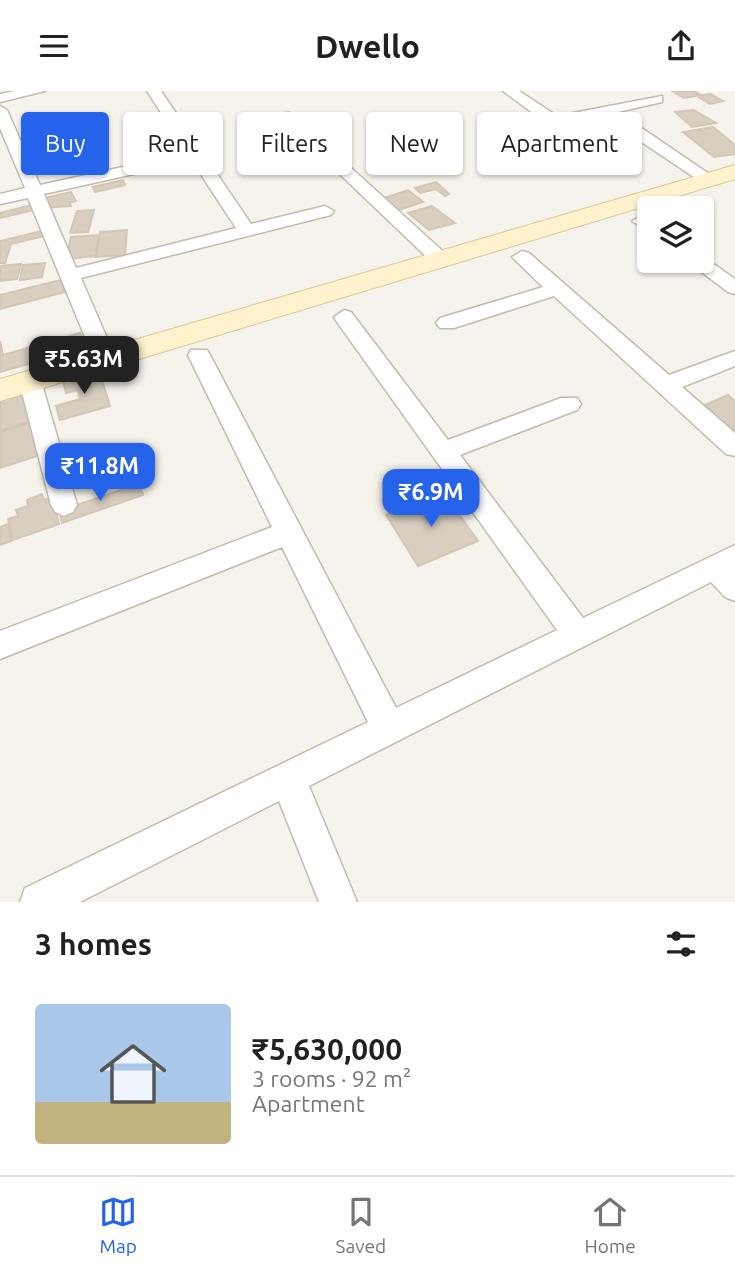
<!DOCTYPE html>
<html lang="en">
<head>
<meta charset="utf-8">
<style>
  body { margin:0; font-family:Ubuntu,sans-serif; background:#f6f6f6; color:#202124; height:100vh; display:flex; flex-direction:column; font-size:26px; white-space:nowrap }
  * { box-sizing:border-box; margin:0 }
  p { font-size:23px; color:#757577 }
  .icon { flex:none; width:38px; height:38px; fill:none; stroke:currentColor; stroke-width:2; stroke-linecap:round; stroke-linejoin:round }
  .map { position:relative; height:811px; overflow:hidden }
  .details { display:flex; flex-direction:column; background:#fff; flex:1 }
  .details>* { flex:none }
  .top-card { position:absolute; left:21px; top:21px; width:693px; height:63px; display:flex; gap:14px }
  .fabs { position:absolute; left:637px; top:105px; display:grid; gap:14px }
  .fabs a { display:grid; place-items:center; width:77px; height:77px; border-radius:7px; background:#fff; box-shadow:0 2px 5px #0004; font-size:35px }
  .price { position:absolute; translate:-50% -60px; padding:0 16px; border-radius:14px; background:#2563eb; color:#fff; font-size:23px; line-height:46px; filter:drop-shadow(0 2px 4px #0008) }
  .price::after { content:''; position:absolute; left:50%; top:42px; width:21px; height:16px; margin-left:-10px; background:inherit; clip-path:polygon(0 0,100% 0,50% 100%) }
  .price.current { background:#222; color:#fff }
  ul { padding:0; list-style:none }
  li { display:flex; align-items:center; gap:21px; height:175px; padding:0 35px }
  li+li { border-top:2px solid #e0e0e0 }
  li span { display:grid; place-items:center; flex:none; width:196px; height:140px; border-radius:7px; color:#555 }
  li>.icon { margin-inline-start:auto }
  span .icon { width:84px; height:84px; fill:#fffc; stroke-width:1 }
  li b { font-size:30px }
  h2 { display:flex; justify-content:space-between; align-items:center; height:84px; padding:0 35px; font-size:30px }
  .pill { padding:0 24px; border-radius:7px; background:#fff; box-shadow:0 2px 5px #0004; font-size:24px; line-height:63px }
  .pill.current { background:#2563eb; color:#fff }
  header { display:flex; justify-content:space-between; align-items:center; height:91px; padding:0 35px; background:#fff; font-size:32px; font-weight:700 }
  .tab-bar { display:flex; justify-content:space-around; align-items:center; height:98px; border-top:2px solid #e0e0e0; background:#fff; font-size:19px; color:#757577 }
  .tab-bar a { display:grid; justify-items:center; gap:4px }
  .tab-bar .current { color:#2563eb }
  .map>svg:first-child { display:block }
  .building { fill:#d8cfc1; stroke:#d3c7b4; stroke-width:2 }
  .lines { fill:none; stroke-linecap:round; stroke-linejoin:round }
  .street-casing { stroke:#c2bbae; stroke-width:3 }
  .secondary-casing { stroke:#d6c79b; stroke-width:2 }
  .street { fill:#fff; fill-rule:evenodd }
  .secondary { fill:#fff3cd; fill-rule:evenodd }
</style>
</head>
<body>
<header><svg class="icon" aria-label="menu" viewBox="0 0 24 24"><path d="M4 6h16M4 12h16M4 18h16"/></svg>Dwello<svg class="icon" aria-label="share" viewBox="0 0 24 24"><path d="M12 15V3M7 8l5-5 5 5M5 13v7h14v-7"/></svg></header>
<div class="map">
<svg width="735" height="811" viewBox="0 0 735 811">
  <rect width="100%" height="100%" fill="#f6f3ec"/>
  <!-- building -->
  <path class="building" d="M672,0H694L701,4L684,7Z
    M710,3L723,10L710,13L697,5Z
    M694,19L716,32L692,36L675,21Z
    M289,21L300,33L252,42L241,28Z
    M596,28L608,36L597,39L585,30Z
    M299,33L313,48L255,60L242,45Z
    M713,36L735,54V63L714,66L683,41Z
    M123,89L125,94L95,101L93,96Z
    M436,91L449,103L445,105L436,98L420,102L415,97Z
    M408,99L423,111L396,120L381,108Z
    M71,101L76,110L69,112L71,115L46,117L42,108Z
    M32,114L34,119L0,127V122Z
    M432,115L455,132L429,139L408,122Z
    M94,119L88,141L70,142L77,120Z
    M127,139L125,164L96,166L100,141Z
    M42,140L44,145L11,153L5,172H0V150Z
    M99,144L95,165L66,168L71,146Z
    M45,172L42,186L20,189L23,174Z
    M21,173L17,188L0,190V175Z
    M61,189L65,201L0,218V204Z
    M80,242L85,257L0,281V250L3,264Z
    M99,280L110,315L60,329L56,315L80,308L78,299L66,302L63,290Z
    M26,302L32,330L0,340V309Z
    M728,304L735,310V347L698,317Z
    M32,331L40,364L0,377V341Z
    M139,393L143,404L62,432L59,420Z
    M443,401L478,450L418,475L386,424Z
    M42,403L44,409L52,406L59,433L13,449L8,428L18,425L16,419L28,415L27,409Z
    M8,433L11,450L0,454V436Z"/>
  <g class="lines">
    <!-- street casing -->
    <g class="street-casing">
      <path id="street" d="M15,0H45L0,11V3Z
        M147,0H161L251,133L325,115L334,120L331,124L81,187L116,268L113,273H97L94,268L28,107L0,113V103L25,97L0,37V15L7,19L40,94L187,62ZM192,70L236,137L76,177L44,103Z
        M503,0H519L557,25L662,5V11L618,21L718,89L716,93H704L603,25L505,49L500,47V41L542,29Z
        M312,44L317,46L447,164L450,168L447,172H433L307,52L304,49Z
        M641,125L649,128V141L632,130Z
        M522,160L529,162L669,284L735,260V275L682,296L735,342V365L726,363L554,205L454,237H440L436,232L440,227L543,196L512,166Z
        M702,165L735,188V203L728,201L687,170H702Z
        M344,219L351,221L448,349L561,307H577L581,313L577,319L460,364L583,527L735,454V510L725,506L711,491L309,695L357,811H319L279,710L80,811H20L25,797L368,631L282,456L0,568V540L272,436L188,264L191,259H207L210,264L396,617L557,539L337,231L334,226Z
        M30,282L38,285L41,290L77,414L73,421L64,425L55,421L51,414L19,290L22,285Z"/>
    </g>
    <!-- secondary casing -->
    <g class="secondary-casing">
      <path id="secondary" d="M735,74V88L0,310V288Z"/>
    </g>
    <!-- street -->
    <use href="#street" class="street"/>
    <!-- secondary -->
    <use href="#secondary" class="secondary"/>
  </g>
</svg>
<div class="fabs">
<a><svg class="icon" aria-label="layers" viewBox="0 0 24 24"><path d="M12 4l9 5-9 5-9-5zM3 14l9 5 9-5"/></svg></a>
</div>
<b class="price current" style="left:84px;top:305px">₹5.63M</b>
<b class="price" style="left:100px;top:412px">₹11.8M</b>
<b class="price" style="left:431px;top:438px">₹6.9M</b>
<div class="top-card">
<a class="pill current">Buy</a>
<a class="pill">Rent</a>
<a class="pill">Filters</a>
<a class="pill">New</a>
<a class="pill">Apartment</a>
</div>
</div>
<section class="details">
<h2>3 homes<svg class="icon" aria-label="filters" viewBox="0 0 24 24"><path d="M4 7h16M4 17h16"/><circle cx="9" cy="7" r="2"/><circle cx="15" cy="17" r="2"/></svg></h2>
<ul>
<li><span style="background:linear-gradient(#a9c7e8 70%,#c2b280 0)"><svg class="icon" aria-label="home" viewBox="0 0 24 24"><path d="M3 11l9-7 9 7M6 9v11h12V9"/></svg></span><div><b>₹5,630,000</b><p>3 rooms · 92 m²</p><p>Apartment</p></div></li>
</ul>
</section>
<nav class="tab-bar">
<a class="current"><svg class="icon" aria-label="map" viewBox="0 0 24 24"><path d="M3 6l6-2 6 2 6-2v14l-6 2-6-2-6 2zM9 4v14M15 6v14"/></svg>Map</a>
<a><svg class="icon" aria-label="saved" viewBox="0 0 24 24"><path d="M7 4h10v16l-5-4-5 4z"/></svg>Saved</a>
<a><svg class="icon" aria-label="home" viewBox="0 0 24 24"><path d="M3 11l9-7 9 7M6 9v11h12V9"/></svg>Home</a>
</nav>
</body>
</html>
